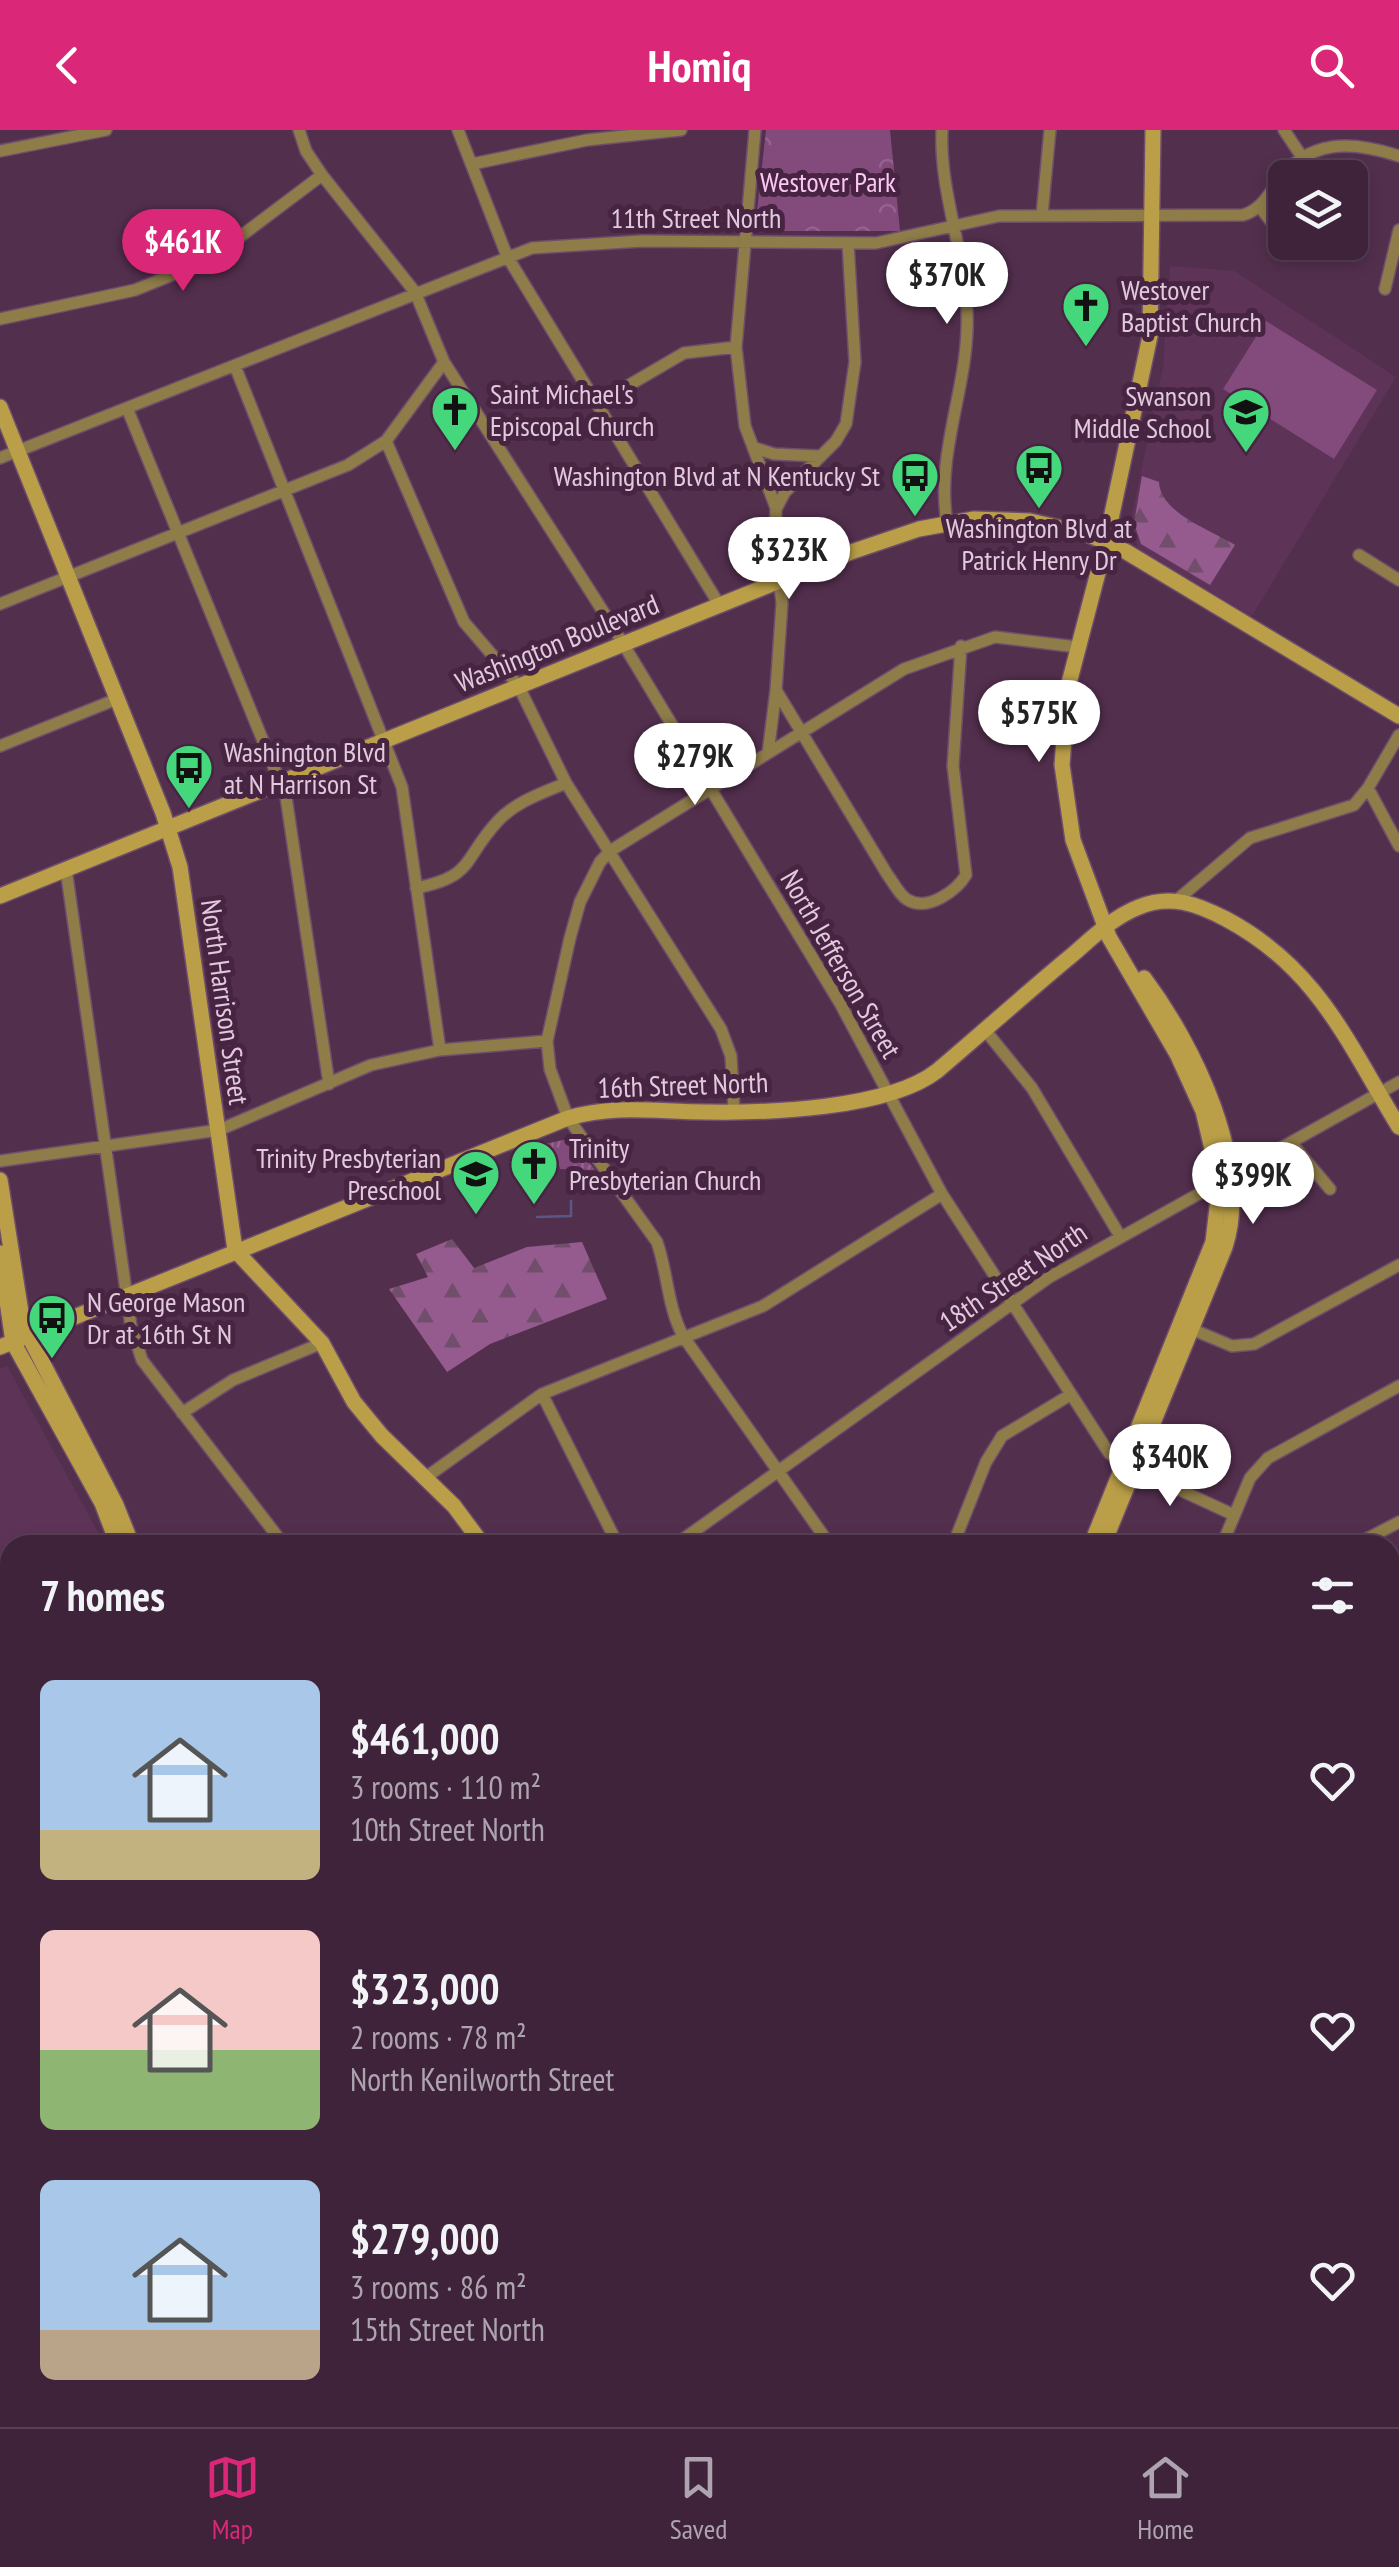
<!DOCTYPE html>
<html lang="en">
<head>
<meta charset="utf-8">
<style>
  body { margin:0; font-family:"PT Sans Narrow",sans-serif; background:#492f45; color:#f1f3f6; height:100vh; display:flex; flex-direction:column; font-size:38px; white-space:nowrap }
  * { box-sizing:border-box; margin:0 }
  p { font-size:32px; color:#ada4af }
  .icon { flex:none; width:55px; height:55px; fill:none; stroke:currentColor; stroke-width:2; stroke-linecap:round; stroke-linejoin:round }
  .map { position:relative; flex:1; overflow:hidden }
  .side { position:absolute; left:0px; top:1405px; width:1400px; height:892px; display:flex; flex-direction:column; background:#3e233a; border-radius:30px 30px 0 0; box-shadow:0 5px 15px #0003,0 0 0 2px #574054 }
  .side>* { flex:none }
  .controls { position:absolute; left:1268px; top:30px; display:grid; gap:20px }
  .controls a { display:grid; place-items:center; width:100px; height:100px; border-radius:15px; background:#3e233a; box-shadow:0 5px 15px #0003,0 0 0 2px #574054; font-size:50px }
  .price { position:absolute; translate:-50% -85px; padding:0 22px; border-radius:35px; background:#fff; color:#222; font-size:32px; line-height:65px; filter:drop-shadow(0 2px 5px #0008) }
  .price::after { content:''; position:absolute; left:50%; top:60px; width:30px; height:22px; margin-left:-15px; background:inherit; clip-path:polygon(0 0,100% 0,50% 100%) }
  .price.current { background:#db2777; color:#fff }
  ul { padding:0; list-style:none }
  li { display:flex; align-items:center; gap:30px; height:250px; padding:0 40px }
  li span { display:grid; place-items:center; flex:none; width:280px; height:200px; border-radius:15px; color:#555 }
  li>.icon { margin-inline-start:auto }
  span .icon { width:120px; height:120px; fill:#fffc; stroke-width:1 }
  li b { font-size:42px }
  h2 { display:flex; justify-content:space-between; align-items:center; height:120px; padding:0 40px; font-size:42px }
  header { display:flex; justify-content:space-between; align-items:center; height:130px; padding:0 40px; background:#db2777; color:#fff; font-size:45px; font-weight:600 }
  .dock { display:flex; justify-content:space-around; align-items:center; height:140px; border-top:2px solid #574054; background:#3e233a; font-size:28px; color:#ada4af }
  .dock a { display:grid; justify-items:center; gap:5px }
  .dock .current { color:#db2777 }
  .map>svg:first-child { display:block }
  .built { fill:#5e3358 }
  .grass { fill:url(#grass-tufts) }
  .forest { fill:url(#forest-firs) }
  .park { fill:url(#park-crowns) }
  .garden { fill:#834a7c }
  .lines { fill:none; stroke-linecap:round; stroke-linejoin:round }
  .stream { stroke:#585886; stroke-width:2.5 }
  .street-casing { stroke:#6f4e6b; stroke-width:14 }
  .secondary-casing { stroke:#6f4e6b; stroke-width:18 }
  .street { stroke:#8e7c49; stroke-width:11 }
  .secondary { stroke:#ba9f48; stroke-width:15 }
  .labels { text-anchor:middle; stroke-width:10; stroke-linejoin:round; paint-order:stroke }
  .park-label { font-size:28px; fill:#fbc8f3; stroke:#482443 }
  .street-label { font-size:28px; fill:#e1cadd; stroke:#482443 }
  .poi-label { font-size:28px; fill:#e1cadd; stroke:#482443; text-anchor:start }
</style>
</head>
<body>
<header><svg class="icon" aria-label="back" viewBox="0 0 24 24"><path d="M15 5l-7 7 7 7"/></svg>Homiq<svg class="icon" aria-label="search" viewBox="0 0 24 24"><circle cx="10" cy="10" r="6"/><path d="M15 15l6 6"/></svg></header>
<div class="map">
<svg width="1399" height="2297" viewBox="0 0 1399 2297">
  <defs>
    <pattern id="grass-tufts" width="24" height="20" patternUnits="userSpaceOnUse" patternTransform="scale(2.5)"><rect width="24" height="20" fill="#834a7c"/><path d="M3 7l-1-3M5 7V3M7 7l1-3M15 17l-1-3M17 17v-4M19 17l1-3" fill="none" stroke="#94638e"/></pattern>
    <pattern id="forest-firs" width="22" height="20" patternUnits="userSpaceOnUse" patternTransform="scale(2.5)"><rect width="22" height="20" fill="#965b8e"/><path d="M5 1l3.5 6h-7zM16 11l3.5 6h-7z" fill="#714e6c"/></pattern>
    <pattern id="park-crowns" width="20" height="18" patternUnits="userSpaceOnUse" patternTransform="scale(2.5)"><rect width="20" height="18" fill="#834a7c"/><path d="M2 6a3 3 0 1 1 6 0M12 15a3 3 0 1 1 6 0" fill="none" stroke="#94638e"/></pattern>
  </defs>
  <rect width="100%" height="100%" fill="#532f4e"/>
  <!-- built -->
  <path class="built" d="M1170,136L1234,141L1396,247L1252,486L1138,418L1130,394L1163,237Z
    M7,1236L105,1415H10V1789L0,1775V1238Z
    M1399,2258V2297H1279L1312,2288H1390V2261Z"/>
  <!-- grass -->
  <path class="grass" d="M572,1008L595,1040L560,1039L558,1031L532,1026L527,1018Z"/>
  <!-- forest -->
  <path class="forest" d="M1142,346L1159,352C1160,383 1211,400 1235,415L1210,455L1141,414L1134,393Z
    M452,1109L474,1138L527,1117L582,1112L607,1169L490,1214L447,1242L389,1159L428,1147L416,1124Z"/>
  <!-- park -->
  <path class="park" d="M766,0H890L900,101H760L756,90Z
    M7,2071L10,2228L0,2235V2075Z"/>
  <!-- garden -->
  <path class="garden" d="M776,0H875L872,88L769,84Z
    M1266,191L1377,260L1334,329L1223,259Z"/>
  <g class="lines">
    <!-- stream -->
    <path class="stream" d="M537,1087L571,1086V1071"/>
    <!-- street casing -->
    <g class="street-casing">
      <path id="street" d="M299,0L306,21L322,45L415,162L444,232L613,497L841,875L942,1064L1109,1323L1124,1334L1234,1385
        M458,0L507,126L720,476
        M755,0L736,217L745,296L776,378
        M942,0C939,68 970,131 967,200C965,263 936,328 947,392
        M1284,0L1302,27
        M0,21L106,0
        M472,34L587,10L681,0
        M1260,77L1285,110
        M1042,85L1050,0
        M848,113L855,232L846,294L836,311L785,362L776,379L775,416L782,473L776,560L887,744C893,752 900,766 908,770C928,782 957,760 966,745L953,636L961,516
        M1385,159L1399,100
        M0,189L135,160L209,130L322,45
        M235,236L402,657L440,920
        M600,272L684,223L736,217
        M127,278L286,667L329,954
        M386,311L464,492L518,555L566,653L721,899L731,926L734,980
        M755,318L774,324L818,326
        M0,328L532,118L642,111L876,113L999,86L1243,85C1260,80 1267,67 1277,53C1308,8 1352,11 1399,26
        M1359,425L1399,450
        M0,474L348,335L386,311L444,232
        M1399,605L1368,658L1399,716
        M0,616L117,569
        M768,623L776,560
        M66,739L131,1196L142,1230L284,1415
        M416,758C475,746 462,730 497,692C515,672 542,663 566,653
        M1177,770L1250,708L1354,675L1368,658
        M985,900L1032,958L1120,1106
        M1293,1015L1330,1059
        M0,1031L219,1000L371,935L440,920L547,911
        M1184,1196L1232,1216L1254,1214L1399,1135
        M542,1264L618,1415
        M182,1283L233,1250L322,1213
        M425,1348L542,1264L763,1176L942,1064
        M675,1415L1048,1148L1399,952
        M830,1415L683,1206C667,1175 668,1144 657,1112L568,988L550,939L547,911L570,808L580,772L600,732L610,721L904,539L995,507L1077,517
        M953,1415L986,1332L1002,1306L1070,1265
        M1222,1415L1250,1348L1268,1328L1399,1256
        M1355,1415L1399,1392
        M1390,1437L1399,1452
        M1390,1657L1399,1672
        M0,1788L10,1803
        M1390,1829L1399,1824
        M0,1897L10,1890
        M1390,2040L1399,2034
        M0,2045L10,2060
        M1390,2165L1399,2184
        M164,2288L171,2297
        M334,2288L341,2297
        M492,2288L498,2297
        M597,2288L602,2297
        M970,2288L984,2297
        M0,2293L4,2297
        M538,2297L556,2288"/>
    </g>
    <!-- secondary casing -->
    <g class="secondary-casing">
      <path id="secondary" d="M0,277L163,683L180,737L235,1120L322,1213L354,1272L382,1306L454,1376L483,1415
        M0,766L851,422L919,399L974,389L1030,391L1087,404L1125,421L1399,586
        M0,1050L23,1195L116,1375L132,1415
        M0,1123L13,1212L102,1373L118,1415
        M0,1217L568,988C617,974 657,982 706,982C768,983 888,979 937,941C982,903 1025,864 1071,826C1092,808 1113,787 1139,777C1171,764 1197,774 1226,789C1318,838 1347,912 1399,997
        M1091,1415L1213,1112L1220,1052L1203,981L1177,924L1109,807L1073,710L1062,635L1068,557L1106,412L1150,206L1153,0
        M1103,1415L1225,1117C1252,1033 1194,915 1144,848
        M728,2288L739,2297
        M745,2288L757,2297
        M1167,2288L1183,2297"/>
    </g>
    <!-- street -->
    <use href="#street" class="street"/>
    <!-- secondary -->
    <use href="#secondary" class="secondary"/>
  </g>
  <!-- icons -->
  <defs>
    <g id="church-pin" transform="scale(2.5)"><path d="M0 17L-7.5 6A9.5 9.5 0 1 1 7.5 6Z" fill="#44d77b" stroke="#482443"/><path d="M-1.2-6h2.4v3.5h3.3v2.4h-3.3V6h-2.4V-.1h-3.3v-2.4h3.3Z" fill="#111"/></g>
    <g id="school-pin" transform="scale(2.5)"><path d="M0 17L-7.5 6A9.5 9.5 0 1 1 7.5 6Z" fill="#44d77b" stroke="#482443"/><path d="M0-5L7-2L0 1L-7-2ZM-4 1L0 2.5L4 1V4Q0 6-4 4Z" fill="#111"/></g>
    <g id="bus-pin" transform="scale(2.5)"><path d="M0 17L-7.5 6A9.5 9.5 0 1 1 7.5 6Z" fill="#44d77b" stroke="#482443"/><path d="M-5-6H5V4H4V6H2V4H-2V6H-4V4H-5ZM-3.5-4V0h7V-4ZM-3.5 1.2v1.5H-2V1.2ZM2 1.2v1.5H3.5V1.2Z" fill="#111"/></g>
  </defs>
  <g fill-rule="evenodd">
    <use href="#church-pin" x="1086" y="176"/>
    <use href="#church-pin" x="455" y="280"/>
    <use href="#school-pin" x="1246" y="282"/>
    <use href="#bus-pin" x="1039" y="338"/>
    <use href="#bus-pin" x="915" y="346"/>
    <use href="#bus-pin" x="189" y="638"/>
    <use href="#church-pin" x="534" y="1034"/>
    <use href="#school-pin" x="476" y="1044"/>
    <use href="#bus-pin" x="52" y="1188"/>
  </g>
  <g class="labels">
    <!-- park labels -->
    <g class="park-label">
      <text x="828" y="62">Westover Park</text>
    </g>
    <!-- street labels -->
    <g class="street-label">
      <text x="696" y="98">11th Street North</text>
      <text transform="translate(557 513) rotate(-22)" y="10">Washington Boulevard</text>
      <text transform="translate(841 834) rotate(60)" y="10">North Jefferson Street</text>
      <text transform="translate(225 872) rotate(82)" y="10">North Harrison Street</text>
      <text transform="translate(683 955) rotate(-2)" y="10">16th Street North</text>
      <text transform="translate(1013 1147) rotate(-34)" y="10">18th Street North</text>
    </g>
    <!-- poi labels -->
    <g class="poi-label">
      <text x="1121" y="170">Westover<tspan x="1121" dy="32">Baptist Church</tspan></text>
      <text x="490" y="274">Saint Michael's<tspan x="490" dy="32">Episcopal Church</tspan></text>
      <text x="1211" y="276" text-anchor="end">Swanson<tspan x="1211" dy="32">Middle School</tspan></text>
      <text x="880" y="356" text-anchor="end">Washington Blvd at N Kentucky St</text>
      <text x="1039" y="408" text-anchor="middle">Washington Blvd at<tspan x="1039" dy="32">Patrick Henry Dr</tspan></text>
      <text x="224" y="632">Washington Blvd<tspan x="224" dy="32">at N Harrison St</tspan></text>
      <text x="569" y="1028">Trinity<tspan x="569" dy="32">Presbyterian Church</tspan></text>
      <text x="441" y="1038" text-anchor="end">Trinity Presbyterian<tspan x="441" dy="32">Preschool</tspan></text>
      <text x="87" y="1182">N George Mason<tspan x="87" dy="32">Dr at 16th St N</tspan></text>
    </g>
  </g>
</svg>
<div class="controls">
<a><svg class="icon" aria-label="layers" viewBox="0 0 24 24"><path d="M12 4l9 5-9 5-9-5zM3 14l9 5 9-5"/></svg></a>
</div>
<b class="price current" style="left:183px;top:164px">$461K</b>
<b class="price" style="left:947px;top:197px">$370K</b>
<b class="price" style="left:789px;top:472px">$323K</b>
<b class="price" style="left:1039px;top:635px">$575K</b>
<b class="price" style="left:695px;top:678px">$279K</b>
<b class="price" style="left:1253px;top:1097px">$399K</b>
<b class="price" style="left:1170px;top:1379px">$340K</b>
<section class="side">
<h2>7 homes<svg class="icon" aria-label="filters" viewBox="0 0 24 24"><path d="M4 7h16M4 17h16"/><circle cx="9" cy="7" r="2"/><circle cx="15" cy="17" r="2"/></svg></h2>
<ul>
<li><span style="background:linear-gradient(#a9c7e8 75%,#c2b280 0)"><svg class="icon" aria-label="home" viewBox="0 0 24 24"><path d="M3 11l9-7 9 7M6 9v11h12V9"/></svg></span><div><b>$461,000</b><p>3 rooms · 110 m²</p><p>10th Street North</p></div><svg class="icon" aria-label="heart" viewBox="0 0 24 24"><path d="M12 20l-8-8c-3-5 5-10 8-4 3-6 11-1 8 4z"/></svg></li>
<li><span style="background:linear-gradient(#f6c9c9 60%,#8fb573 0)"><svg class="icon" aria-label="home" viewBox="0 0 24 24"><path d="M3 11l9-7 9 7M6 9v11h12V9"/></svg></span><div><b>$323,000</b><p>2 rooms · 78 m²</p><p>North Kenilworth Street</p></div><svg class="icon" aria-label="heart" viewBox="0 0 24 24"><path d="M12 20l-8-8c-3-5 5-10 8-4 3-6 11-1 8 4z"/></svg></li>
<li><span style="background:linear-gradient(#a9c7e8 75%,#b9a48a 0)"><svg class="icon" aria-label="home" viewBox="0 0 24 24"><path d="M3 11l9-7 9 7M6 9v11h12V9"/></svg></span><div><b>$279,000</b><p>3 rooms · 86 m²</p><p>15th Street North</p></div><svg class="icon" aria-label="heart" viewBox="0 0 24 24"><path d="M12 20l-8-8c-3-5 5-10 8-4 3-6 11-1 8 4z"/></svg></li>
</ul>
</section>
</div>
<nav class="dock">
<a class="current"><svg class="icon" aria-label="map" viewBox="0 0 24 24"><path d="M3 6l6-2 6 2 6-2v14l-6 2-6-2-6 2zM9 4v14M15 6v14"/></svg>Map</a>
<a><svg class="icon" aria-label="saved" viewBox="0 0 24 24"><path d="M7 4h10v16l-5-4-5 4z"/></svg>Saved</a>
<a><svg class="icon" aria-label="home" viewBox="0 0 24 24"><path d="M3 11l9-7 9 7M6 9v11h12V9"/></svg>Home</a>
</nav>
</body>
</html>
